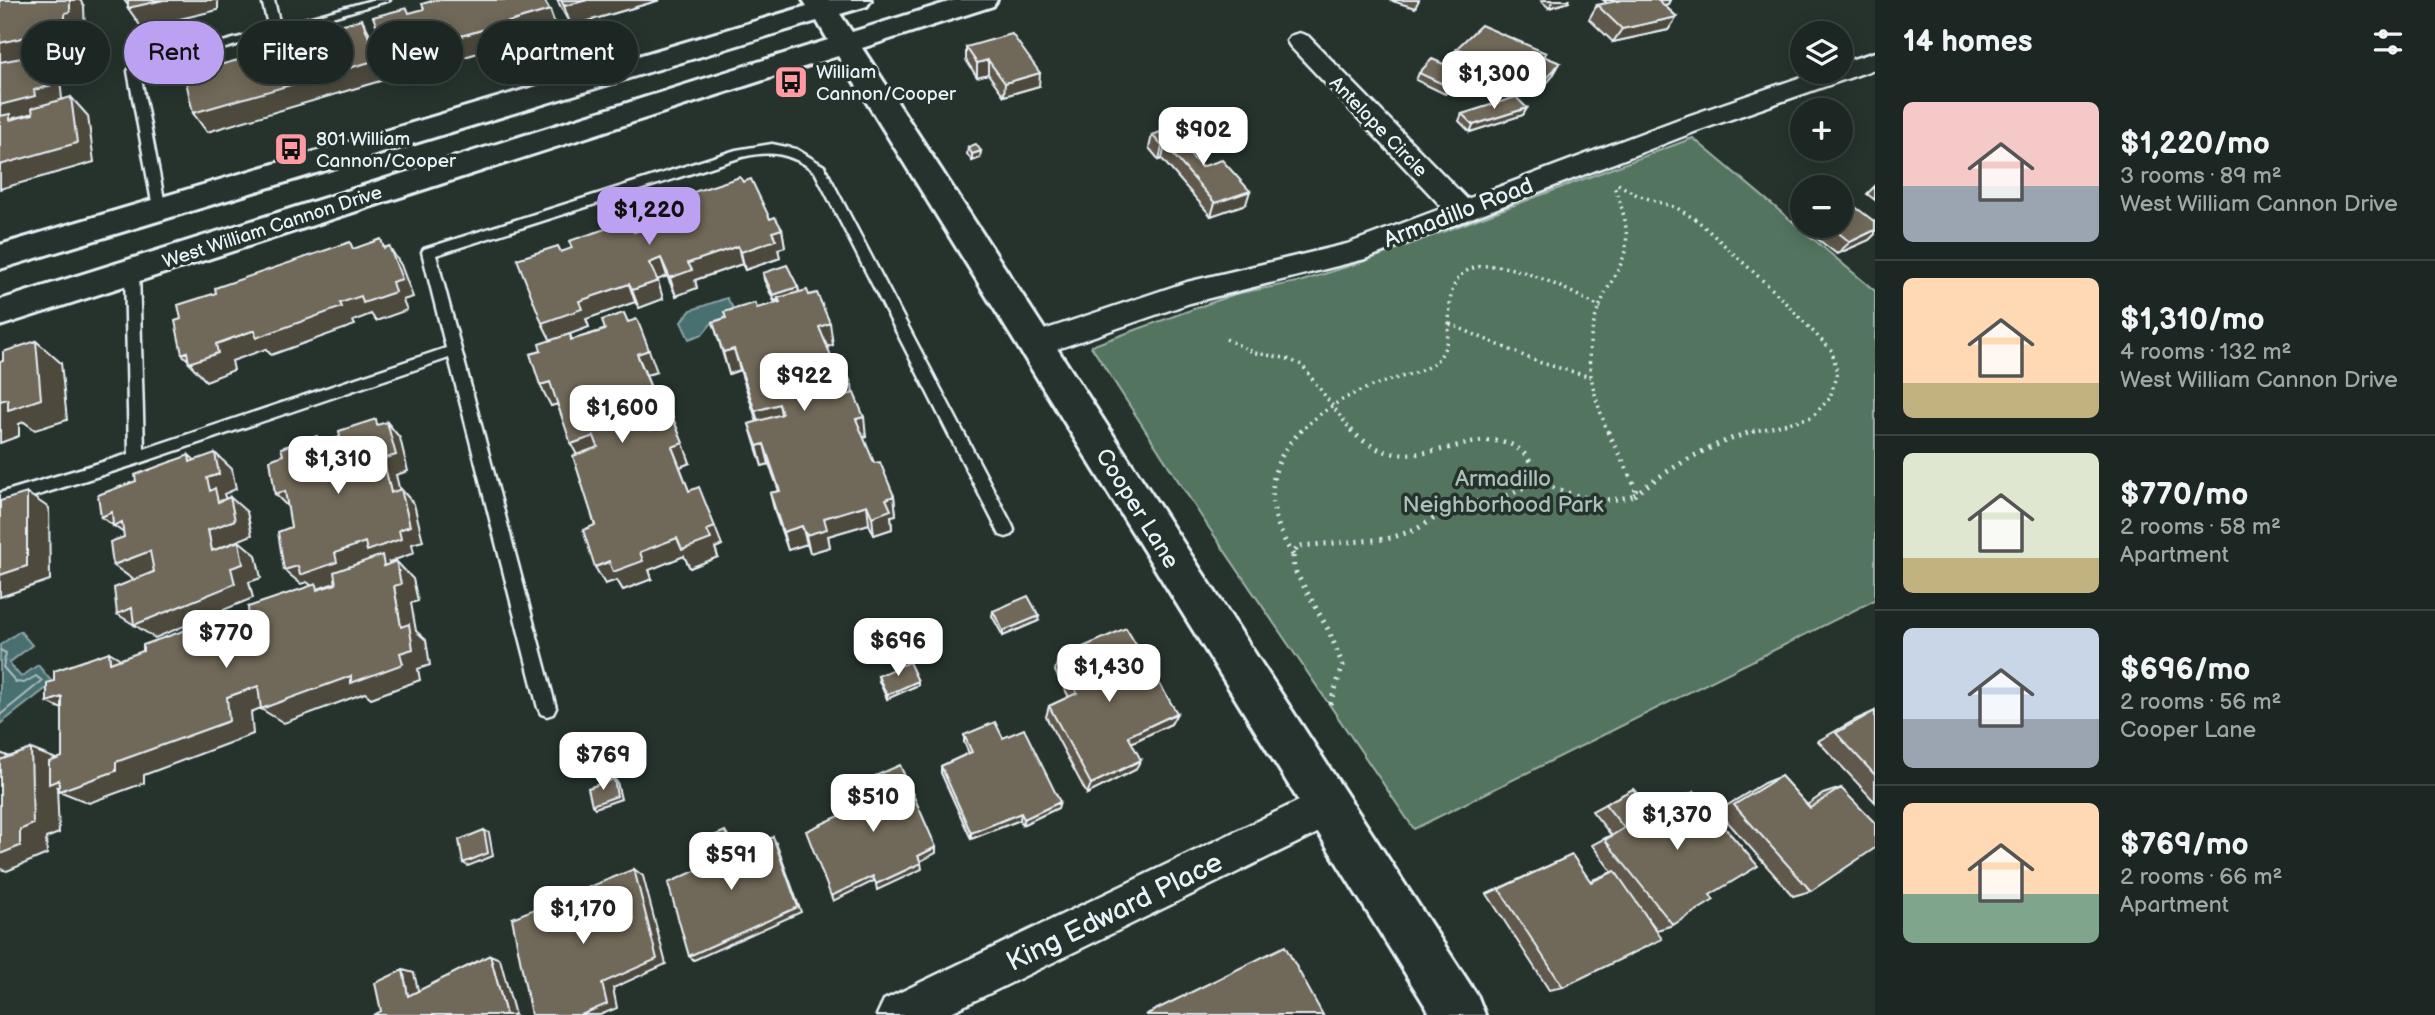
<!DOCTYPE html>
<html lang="en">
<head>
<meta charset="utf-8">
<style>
  body { margin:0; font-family:"Balsamiq Sans",sans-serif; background:#252e2a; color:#f1f3f6; height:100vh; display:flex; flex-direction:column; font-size:26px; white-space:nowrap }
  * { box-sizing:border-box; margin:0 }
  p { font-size:23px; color:#a0a5a5 }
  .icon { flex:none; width:38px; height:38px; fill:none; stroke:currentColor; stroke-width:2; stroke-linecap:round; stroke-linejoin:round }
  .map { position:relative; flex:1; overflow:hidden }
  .side { display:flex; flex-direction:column; background:#1c2622; width:560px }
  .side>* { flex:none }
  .banner { position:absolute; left:21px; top:21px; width:665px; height:63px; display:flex; gap:14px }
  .buttons { position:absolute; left:1790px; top:21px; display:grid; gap:14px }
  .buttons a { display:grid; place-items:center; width:63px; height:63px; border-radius:50%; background:#1c2622; box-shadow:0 4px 18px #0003,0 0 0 2px #3a4340; font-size:35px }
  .price { position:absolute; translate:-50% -60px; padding:0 16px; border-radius:14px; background:#fff; color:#222; font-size:23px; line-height:46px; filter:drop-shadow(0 2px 4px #0008) }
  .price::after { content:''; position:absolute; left:50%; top:42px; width:21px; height:16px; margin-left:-10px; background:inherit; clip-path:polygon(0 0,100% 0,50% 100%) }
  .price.on { background:#bca0f2; color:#111 }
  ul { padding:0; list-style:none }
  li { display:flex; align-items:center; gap:21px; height:175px; padding:0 28px }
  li+li { border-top:2px solid #3a4340 }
  li span { display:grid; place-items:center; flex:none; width:196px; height:140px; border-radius:10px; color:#555 }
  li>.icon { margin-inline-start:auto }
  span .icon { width:84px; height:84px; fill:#fffc; stroke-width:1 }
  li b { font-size:30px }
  h2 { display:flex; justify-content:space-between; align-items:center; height:84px; padding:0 28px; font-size:30px }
  .pill { padding:0 24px; border-radius:32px; background:#1c2622; box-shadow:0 4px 18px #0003,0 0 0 2px #3a4340; font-size:24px; line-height:63px }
  .pill.on { background:#bca0f2; color:#111 }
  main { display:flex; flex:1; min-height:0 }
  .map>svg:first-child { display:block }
  .green { fill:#53745e; stroke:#9eb2ab; stroke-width:2 }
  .water { fill:#4a6f6f; stroke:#89a3a6; stroke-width:2 }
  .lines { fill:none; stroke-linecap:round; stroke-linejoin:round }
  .shore { stroke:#a9bdc1; stroke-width:2 }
  .lane-casing { stroke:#e8f1f8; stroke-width:5 }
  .street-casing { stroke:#e8f1f8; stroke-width:5 }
  .secondary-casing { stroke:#e8f1f8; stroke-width:6 }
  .path-far1 { stroke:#e8f1f8; stroke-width:3.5; stroke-dasharray:2 4.5; stroke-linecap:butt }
  .path { stroke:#e8f1f8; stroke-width:5; stroke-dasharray:2 6; stroke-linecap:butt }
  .lane { fill:#26332d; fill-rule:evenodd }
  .street { fill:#26332d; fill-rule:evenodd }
  .secondary { fill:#26332d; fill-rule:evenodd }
  .wall { fill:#60594c; stroke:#e8f1f8; stroke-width:2 }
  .shaded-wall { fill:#4e493e; stroke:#e8f1f8; stroke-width:2 }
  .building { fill:#706858; stroke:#e8f1f8; stroke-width:2 }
  .labels { text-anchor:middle; stroke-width:7; stroke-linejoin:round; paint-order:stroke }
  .far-poi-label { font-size:19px; fill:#e8f1f8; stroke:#26332d; text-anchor:start }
  .far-street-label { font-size:19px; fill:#e8f1f8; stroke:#26332d }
  .street-label { font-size:23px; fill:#e8f1f8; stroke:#26332d }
  .park-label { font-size:23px; fill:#acbfba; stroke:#26332d }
  .near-street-label { font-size:28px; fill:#e8f1f8; stroke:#26332d }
</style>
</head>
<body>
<main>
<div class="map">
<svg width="1875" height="1015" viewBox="0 0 1875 1015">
  <rect width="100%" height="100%" fill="#26332d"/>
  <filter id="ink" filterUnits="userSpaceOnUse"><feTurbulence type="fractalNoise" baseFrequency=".0143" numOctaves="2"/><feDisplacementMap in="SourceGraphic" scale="14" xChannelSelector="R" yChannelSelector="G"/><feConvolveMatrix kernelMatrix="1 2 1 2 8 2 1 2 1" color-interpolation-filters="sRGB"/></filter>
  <g filter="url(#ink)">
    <!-- green -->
    <path class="green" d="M1693,138L1875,291V600L1414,829L1203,519L1091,346L1235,294L1302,281L1368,260Z"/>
    <!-- water -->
    <path class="water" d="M727,298L736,313L711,324L703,334L689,339L681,322L691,310Z
      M20,631L32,645L9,663L21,677L38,665L53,683L0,724V645Z"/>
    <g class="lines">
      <!-- shore -->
      <path class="shore" d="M0,650L6,653L3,667L16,682L24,683L36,676L42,681L0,715"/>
      <!-- lane casing -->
      <g class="lane-casing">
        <path id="lane" d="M262,0H274L280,26L372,0H390L140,73L166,210L159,215L154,213L128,71L130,68L269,29Z
          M772,144L796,149L824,166L1012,525L1014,530L1012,535L1006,537L1000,535L815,172C792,153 771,150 742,157L436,255L556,708L553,714L547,716L541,714L538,708L449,358L137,464L0,507V493L129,454L125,271L127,267L132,266L139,271L144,449L446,348L422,252L424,249L736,150Z"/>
      </g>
      <!-- street casing -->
      <g class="street-casing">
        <path id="street" d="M1299,33L1308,36L1467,199L1679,119L1816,72H1841V63L1875,52V69L1697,131L1365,259L1190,303L1034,357L1023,353L1019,345L1023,337L1187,282L1347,244L1443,208L1290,46L1287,41L1290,36Z
          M1328,787L1342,793L1348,807L1342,821L945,1015H877L884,1000Z"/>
      </g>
      <!-- secondary casing -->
      <g class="secondary-casing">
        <path id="secondary" d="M803,0H871L867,6L840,14L852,32L955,0H997L993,6L862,48L1478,997L1485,1015H1431L838,56L0,326V300L828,40L817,21L0,269V245L807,6Z"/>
      </g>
      <!-- path-far1 -->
      <path class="path-far1" d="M1618,184L1637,195L1677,208L1698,221L1773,290L1832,351L1837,372L1830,398L1812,417L1752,432
        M1450,324L1538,362L1591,377
        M1226,339L1255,353L1285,358L1302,365L1352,432
        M1300,432C1323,409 1350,393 1381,383C1398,377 1416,375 1431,365C1454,350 1447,319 1451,296C1463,230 1568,290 1601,308
        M1608,432C1596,402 1585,369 1591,337C1603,265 1649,270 1613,184"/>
      <!-- path -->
      <path class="path" d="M1351,430C1412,493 1486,407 1527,457C1532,464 1535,474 1538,482C1569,494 1601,507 1634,495L1636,488L1607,430
        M1634,495C1672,466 1713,442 1759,430
        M1293,555C1266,512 1262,468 1302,430
        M1330,704L1343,666L1329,631L1294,569L1293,555L1298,546L1387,539L1415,530L1456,505L1499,499L1538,482"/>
      <!-- lane -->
      <use href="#lane" class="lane"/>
      <!-- street -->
      <use href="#street" class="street"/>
      <!-- secondary -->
      <use href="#secondary" class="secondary"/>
    </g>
    <!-- wall -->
    <path class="wall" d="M557,0H660L571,26Z
      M1389,0H1419L1415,8Z
      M1542,0H1569V2L1549,8L1541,1Z
      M1603,0H1670L1668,4L1664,5L1677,17L1668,30L1613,42L1589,19L1597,5L1607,3Z
      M966,47L1039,86L1004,96L988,74L977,77L966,60Z
      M1457,48L1546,53L1544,57L1560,63L1552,77L1539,92L1524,85L1514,96L1467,74L1468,70L1450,62Z
      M1419,73L1458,79L1445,94L1416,80Z
      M1527,108L1523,115L1470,132L1459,121L1462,114Z
      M1152,135L1190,150L1187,151L1201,167L1246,204L1211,216L1162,159L1159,160L1149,148Z
      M968,147L980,158L972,161L967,154Z
      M1875,186V200L1867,194Z
      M638,210L770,219L782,229L785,247L778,249L780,258L745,270L742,264L695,280L697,288L676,296L667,276L657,280L663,299L639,308L635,302L586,319L589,327L567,335L570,334L572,340L628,322L657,372L646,375L653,393L670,411L690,463L680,467L689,491L722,545L715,548L718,557L690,568L684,556L649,570L652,579L623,590L617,580L605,584L595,525L577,455L557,404L551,406L541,351L551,340L542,323L561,252L644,229Z
      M1802,210V226H1841L1875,222V234L1869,240L1837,254L1793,220Z
      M763,273L798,287L799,292L809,295L833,345L827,347L836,368L853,393L866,437L863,438L874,463L894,496L896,515L891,516L892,529L874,535L869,524L828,536L830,547L810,553L807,544L788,550L775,513L770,493L779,491L769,464L762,466L755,444L749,424L757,422L740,370L729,374L713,322L779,302V300L774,301L764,280Z
      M993,611L1038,621L1003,636L992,616Z
      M1058,658L1177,713L1171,724L1131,743L1135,770L1087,794L1046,717L1049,706L1069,697L1055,671Z
      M878,676L918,681V685L887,699L879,681Z
      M1875,711V802L1818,741L1857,719Z
      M964,735L1003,738L1058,808L1022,825L1020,820L971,839L941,773V766L969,753L964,742Z
      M1781,776L1807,805L1823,794L1841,788L1811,891L1793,896L1718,811L1764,783Z
      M1633,789L1654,814L1679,799L1694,792L1710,895L1673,925L1657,930L1644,913L1563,987L1549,990L1487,894L1572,855L1590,881L1612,872L1592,845L1611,835L1592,811Z"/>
    <!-- shaded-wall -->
    <path class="shaded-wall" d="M70,0H80L84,6L85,32L80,33V47L50,54L59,66L62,100L46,110L14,118L28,133L0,122V43L65,13Z
      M124,0H218V10L142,28L128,8H130Z
      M587,0H660L571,26L564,6Z
      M1555,0H1569V2L1549,8L1553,1Z
      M1651,0H1670L1668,4L1645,9Z
      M550,10L557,30L399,76L389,57Z
      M1677,17L1668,30L1613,42L1622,29Z
      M362,19L372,38L387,79L207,132L193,113Z
      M988,60V74L977,77V63Z
      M1560,63L1552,77L1539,92L1546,79Z
      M1462,72L1458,79L1445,94L1449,87Z
      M1532,72L1524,85L1514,96L1521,82Z
      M1040,73L1039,86L1004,96L1005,83Z
      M71,97L88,116L94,162L0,189V165Z
      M1527,108L1523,115L1470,132L1473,125Z
      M1194,137L1190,150L1175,155L1179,142Z
      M1165,145L1162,159L1159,160L1162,146Z
      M981,151L980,158L972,161V154Z
      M1250,191L1246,204L1211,216L1215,203Z
      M782,229L785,247L778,249L780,258L745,270L741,252L772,232Z
      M1875,230V234L1869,240L1837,254L1850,242Z
      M389,246L401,265L413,297L403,300L407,310L376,321L371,314L353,321L355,325L271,355L266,349L232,361L234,370L206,381L189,363H191L182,354L216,344L252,331L340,303L392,282Z
      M738,246L742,264L695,280L697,288L676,296L670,278L688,263Z
      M661,258L667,276L655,281L649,263Z
      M658,281L663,299L639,308L632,290Z
      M629,284L635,302L586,319L589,327L551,341L542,323L579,301Z
      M798,287L799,293L774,301L773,295Z
      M830,323L833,345L822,348L819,327Z
      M36,341L61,363L67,420L35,430L24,422L19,424V436L0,443V401Z
      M734,349L740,370L729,374L723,352Z
      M649,350L657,372L646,375L637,354Z
      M550,382L561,403L551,406L540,385Z
      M852,385L854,406L832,412L829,392Z
      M779,404L783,424L761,431L755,411Z
      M670,411L678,431L658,450L646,419Z
      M864,417L866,437L858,439L856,419Z
      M387,422L400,438L408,471L396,475L404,508L391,493L383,459Z
      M594,436L604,456L582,464L571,444Z
      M683,443L690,463L680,467L672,447Z
      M764,444L769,464L762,466L757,446Z
      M215,453L232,469L236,489L224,494L225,497L231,503L230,497L247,512L252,535L212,551L208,530L218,502L190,462L189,455L207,471Z
      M401,489L414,504L423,541L412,544L414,553L389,562L399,573L396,561L413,579L418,601L411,603L416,631L426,640L430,665L418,669L420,680L371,698L365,693L284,723L261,709L400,653L401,627L394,586L352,577L320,588L336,601L316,589L307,582L301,584L284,570L399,530Z
      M285,491L291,510L275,494Z
      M27,493L49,508L50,580L0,597V575Z
      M894,496L896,515L891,516L892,529L874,535L872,517L886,499Z
      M867,505L869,524L828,536L830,547L810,553L806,535L824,518Z
      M112,512L132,527L134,540L101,517Z
      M802,526L807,544L788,550L783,532Z
      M715,527L722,545L715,548L718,557L690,568L684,556L649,570L652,579L623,590L617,580L605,584L595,567L677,538Z
      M239,541L256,555L261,578L249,582L253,598L155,638L117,614L231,568Z
      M150,551L170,565L134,580L113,565Z
      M1039,616L1038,621L1003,636V631Z
      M220,618L243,635L222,639Z
      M109,652L136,668L110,663Z
      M918,681V685L887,699V695Z
      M258,686L281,700L251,712L253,734L144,775V783L89,803L59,791L63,790L57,787L59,833L46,838L47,854L7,871L0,869V854L20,830L31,749L56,759L116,762L227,697Z
      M62,697L77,716L47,702Z
      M1177,713L1171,724L1122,747L1128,736Z
      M0,753L13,758L0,770Z
      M1141,760L1135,770L1087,794L1091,784Z
      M614,779L617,782L621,799L595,808L592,805Z
      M1060,802L1058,808L1022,825L1024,819Z
      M1021,813L1020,820L971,839V833Z
      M484,830L489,833L493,856L468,866L463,863Z
      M725,831L729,837L737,861L733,855Z
      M773,837L776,843L801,912L694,960L689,956Z
      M936,847V853L919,862L918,856Z
      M921,863L922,869L877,890L876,884Z
      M634,869L643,876L666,964L613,988L617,1008L600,1015H581L602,983Z
      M873,876L874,881L833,901L831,896Z
      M490,955L500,959L515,1015H506Z
      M403,970L414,973L420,998L408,996Z"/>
    <!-- building -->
    <path class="building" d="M0,0H70V12L65,13V28L0,43Z
      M128,0H164L128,8Z
      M435,0H544L550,10L389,57L373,17L407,8L409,13L424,9L422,4Z
      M561,0H587L564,6Z
      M1622,0H1658L1677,17L1622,29L1597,5Z
      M362,19L377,60L193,113L183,68L219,58L223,64L242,59L240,53L314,32L316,38L331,34L329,28Z
      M1481,25L1546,53L1543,56L1560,63L1546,79L1532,72L1521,82L1473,60L1477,57L1457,48Z
      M1012,34L1040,73L1005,83L988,60L977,63L966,47Z
      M48,53L50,86L34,90L35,96L0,105V62Z
      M1432,59L1462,72L1449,87L1419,73Z
      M71,97L77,143L0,165V116L10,114V120L33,114L32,108Z
      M1516,97L1527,108L1473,125L1462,114Z
      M1183,124L1194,137L1179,142L1201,167L1222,160L1250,191L1215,203L1165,145L1162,146L1152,135Z
      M976,144L981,151L972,154L968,147Z
      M740,177L743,182L751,179L770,219L775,217L782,229L772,232L776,240L741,252L738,246L688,263L692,270L670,278L661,258L649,263L658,281L632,290L629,284L579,301L582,309L542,323L517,259L558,246L561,252L572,248L569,241L629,221L634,232L646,228L638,210Z
      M1841,196L1875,222V230L1850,242L1830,226H1841Z
      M381,239L384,248L389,246L402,279L392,282L395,292L363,303L361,296L340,303L342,307L256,338L255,331H252L216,344L218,353L189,363L187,352L182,354L175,321L181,319L178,305L216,293L215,288L350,242L353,249Z
      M787,265L798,287L773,295L763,273Z
      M807,290L809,295L817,293L830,323L819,327L836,368L844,366L852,385L829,392L832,399L854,393L864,417L856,419L874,463L880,462L894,496L886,499L891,510L872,517L867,505L824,518L827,529L806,535L802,526L783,532L770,493L780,491L764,444L757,446L749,424L782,414L779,404L755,411L734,349L723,352L713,322L726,318L724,312L755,303L757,308L780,302L778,298Z
      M624,313L628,322L637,319L649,350L637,354L653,393L662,390L670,411L646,419L650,430L674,421L683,443L672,447L689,491L699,487L715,527L707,530L711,539L682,550L677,538L640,552L643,561L613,572L609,561L595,567L583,530L595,525L573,456L598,447L594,436L571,444L550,382L540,385L530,354L541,351L539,344L570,334L571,340L605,330L602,320Z
      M36,341L41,399L8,410V399L0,401V362L3,361V352Z
      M376,419L377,425L387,422L396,455L383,459L391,493L401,489L410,526L399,530L401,539L367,551L365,542L335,553L337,562L300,575L298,566L284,570L278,532L291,527L285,491L275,494L270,460L283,455L281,448L317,436L319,444L340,437L339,431Z
      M215,453L219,474L207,478L210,491L215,488L218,502L230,497L235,520L208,530L212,551L239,541L243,564L231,568L235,584L134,625L132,608L117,614L114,588L154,572L150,551L113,565L110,542L124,537L122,522L113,526L112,512L101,517L98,495L136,481L135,475L189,455L190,462Z
      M27,493V566L0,575V501Z
      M382,555L384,566L396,561L401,584L394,586L401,627L409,624L413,649L400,653L403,664L351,683V676L261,709L258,686L227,697L229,721L116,762V771L59,791V780L49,784V762L62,757V697L47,702V683L54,681V671L109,652L110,663L143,651V645L220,618L222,639L249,629L248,607L316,584L317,590L336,584L334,572Z
      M1028,596L1039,616L1003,631L993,611Z
      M1126,628L1177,713L1128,736L1141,760L1091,784L1049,706L1077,693L1058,658Z
      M909,662L918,681L887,695L878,676Z
      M1875,711V775L1836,733Z
      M995,722L1003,738L1024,729L1060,802L1024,819L1021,813L971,833L941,766L972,752L964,735Z
      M31,749L33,824L20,830V846L0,854V760Z
      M900,765L936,847L918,856L921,863L876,884L873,876L831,896L806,831L859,807L850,787Z
      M1781,776L1810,808L1841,788L1875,823V848L1811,891L1734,805Z
      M614,779L617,796L592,805L588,788Z
      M1633,789L1655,815L1694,792L1758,866L1710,895L1714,900L1673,925L1605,840L1624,828L1605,804Z
      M484,830L488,853L463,863L459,840Z
      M725,831L733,855L773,837L798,907L689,956L668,883L704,867L697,843Z
      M1572,855L1591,882L1615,871L1662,939L1563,987L1499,889Z
      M634,869L657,959L602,983L607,1004L581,1015H531L512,918Z
      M1285,946L1323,1015H1145Z
      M490,955L506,1015H374L381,1011L375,983L403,970L408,996Z"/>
  </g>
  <!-- icons -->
  <defs>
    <g id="bus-square" transform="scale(1.75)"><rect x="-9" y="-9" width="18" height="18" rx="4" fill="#ff9aa2" stroke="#26332d"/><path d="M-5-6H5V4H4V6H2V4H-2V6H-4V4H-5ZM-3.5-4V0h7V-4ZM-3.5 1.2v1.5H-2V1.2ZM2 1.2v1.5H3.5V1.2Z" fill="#111"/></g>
  </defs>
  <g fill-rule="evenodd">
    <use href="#bus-square" x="791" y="82"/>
    <use href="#bus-square" x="291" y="149"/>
  </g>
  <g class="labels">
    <!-- far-poi labels -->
    <g class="far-poi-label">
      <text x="816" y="78">William<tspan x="816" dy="22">Cannon/Cooper</tspan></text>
      <text x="316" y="145">801 William<tspan x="316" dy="22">Cannon/Cooper</tspan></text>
    </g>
    <!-- far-street labels -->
    <g class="far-street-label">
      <text transform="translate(1379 126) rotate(46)" y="7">Antelope Circle</text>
      <text transform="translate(272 226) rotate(-18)" y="7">West William Cannon Drive</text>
    </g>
    <!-- street labels -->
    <g class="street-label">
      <text transform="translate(1458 212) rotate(-21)" y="8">Armadillo Road</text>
      <text transform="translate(1138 508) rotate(58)" y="8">Cooper Lane</text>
    </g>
    <!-- park labels -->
    <g class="park-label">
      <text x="1503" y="486">Armadillo<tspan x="1503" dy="26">Neighborhood Park</tspan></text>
    </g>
    <!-- near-street labels -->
    <g class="near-street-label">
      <text transform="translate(1114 911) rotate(-26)" y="10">King Edward Place</text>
    </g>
  </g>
</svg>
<div class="buttons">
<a><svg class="icon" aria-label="layers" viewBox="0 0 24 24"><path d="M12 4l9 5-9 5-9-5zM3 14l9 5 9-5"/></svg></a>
<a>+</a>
<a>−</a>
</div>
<b class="price" style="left:1494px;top:111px">$1,300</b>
<b class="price" style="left:1203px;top:167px">$902</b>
<b class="price on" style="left:649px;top:247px">$1,220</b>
<b class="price" style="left:804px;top:413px">$922</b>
<b class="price" style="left:622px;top:445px">$1,600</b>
<b class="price" style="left:338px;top:496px">$1,310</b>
<b class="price" style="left:226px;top:670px">$770</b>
<b class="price" style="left:898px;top:678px">$696</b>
<b class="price" style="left:1109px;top:704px">$1,430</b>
<b class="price" style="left:603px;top:792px">$769</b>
<b class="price" style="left:873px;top:834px">$510</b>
<b class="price" style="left:1677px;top:852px">$1,370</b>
<b class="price" style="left:731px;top:892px">$591</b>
<b class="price" style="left:583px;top:946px">$1,170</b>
<div class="banner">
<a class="pill">Buy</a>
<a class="pill on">Rent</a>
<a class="pill">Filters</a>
<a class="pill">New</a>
<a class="pill">Apartment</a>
</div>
</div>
<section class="side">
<h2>14 homes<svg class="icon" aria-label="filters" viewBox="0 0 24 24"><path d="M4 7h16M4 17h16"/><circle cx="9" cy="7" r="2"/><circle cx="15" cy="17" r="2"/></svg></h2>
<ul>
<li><span style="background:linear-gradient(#f6c9c9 60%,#9aa5b1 0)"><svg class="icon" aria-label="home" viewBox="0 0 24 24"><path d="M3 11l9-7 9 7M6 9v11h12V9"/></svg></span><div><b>$1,220/mo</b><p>3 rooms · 89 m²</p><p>West William Cannon Drive</p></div></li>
<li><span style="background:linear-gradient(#ffd9b3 75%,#c2b280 0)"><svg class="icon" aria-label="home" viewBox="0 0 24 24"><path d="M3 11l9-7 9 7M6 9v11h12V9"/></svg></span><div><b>$1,310/mo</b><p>4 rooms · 132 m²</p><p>West William Cannon Drive</p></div></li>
<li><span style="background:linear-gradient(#dfe7d0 75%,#c2b280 0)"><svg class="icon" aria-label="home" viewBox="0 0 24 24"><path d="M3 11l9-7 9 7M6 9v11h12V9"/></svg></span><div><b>$770/mo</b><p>2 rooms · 58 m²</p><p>Apartment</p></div></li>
<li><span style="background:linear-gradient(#c9d6e8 65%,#9aa5b1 0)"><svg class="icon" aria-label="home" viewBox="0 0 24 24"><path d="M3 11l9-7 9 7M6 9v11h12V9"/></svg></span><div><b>$696/mo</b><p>2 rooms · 56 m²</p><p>Cooper Lane</p></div></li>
<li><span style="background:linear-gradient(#ffd9b3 65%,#7fa58c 0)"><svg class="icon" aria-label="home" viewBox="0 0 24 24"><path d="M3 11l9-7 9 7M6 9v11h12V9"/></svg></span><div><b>$769/mo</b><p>2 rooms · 66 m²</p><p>Apartment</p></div></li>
</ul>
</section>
</main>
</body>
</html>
